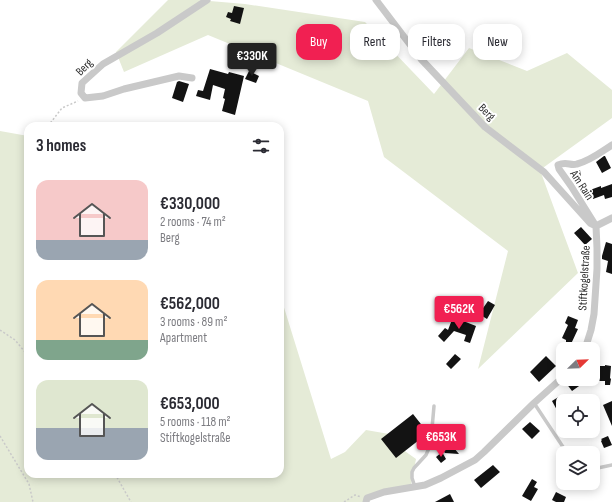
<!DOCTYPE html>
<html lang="en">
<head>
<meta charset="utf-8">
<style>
  body { margin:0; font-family:"Sofia Sans Condensed",sans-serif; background:#f2f2f3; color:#2b2b33; height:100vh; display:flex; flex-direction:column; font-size:15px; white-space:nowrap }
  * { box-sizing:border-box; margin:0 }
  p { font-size:13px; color:#7c7c81 }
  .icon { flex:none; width:22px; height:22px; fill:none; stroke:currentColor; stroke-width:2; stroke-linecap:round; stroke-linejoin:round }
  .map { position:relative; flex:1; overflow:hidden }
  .panel { position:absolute; left:24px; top:122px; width:260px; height:356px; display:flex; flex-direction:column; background:#fff; border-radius:12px; box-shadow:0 2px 10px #0003 }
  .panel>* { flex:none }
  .top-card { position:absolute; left:296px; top:24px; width:256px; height:36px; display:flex; gap:8px }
  .needle { width:26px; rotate:67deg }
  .buttons { position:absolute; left:556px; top:342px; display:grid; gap:8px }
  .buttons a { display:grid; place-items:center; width:44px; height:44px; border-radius:8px; background:#fff; box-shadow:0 2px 10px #0003; font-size:20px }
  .price { position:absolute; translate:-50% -34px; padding:0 9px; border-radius:4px; background:#f12052; color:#fff; font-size:13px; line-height:26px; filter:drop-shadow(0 1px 2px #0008) }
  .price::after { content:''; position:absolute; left:50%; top:24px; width:12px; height:9px; margin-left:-6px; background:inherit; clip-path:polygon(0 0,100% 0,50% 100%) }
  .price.current { background:#222; color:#fff }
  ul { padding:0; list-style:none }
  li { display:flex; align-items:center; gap:12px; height:100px; padding:0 12px }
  li span { display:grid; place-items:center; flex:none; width:112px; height:80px; border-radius:12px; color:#555 }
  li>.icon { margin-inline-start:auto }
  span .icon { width:48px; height:48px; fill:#fffc; stroke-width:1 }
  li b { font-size:17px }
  h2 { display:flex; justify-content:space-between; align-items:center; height:48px; padding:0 12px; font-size:17px }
  .tag { padding:0 14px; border-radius:12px; background:#fff; box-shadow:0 2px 10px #0003; font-size:14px; line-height:36px }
  .tag.current { background:#f12052; color:#fff }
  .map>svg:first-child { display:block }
  .green { fill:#e5ebd7 }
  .building { fill:#131313 }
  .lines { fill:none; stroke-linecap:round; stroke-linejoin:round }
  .path { stroke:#c9c9c9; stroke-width:1.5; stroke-dasharray:2 2; stroke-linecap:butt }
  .lane { stroke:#c9c9c9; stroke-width:3.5 }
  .street { stroke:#c9c9c9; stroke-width:7 }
  .labels { text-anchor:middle; stroke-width:4; stroke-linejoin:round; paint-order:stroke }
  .street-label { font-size:12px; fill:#2c2c2c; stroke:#fff }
</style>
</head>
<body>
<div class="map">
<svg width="612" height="502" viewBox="0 0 612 502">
  <rect width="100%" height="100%" fill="#fff"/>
  <!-- green -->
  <path class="green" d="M168,0H198L245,4L365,22L434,94L469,48L527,71L567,53L612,90V118L540,170L578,273L478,369L508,251L384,157L368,101L208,35L124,72L116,52Z
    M0,131L28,136V474H280V300L282,301L331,459L345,452L366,430L395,435L402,449L416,459L411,485L365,502H0Z"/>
  <!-- building -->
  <path class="building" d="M234,6L244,8L240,24L230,21L231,19L226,17L228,12L232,13Z
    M210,69L228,74L229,72L244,76L235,115L222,111L225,99L223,98L225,89L213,85L210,100L196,96L198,90L203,91Z
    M249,71L259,76L256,83L245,79Z
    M179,81L189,84L183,102L172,98L177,82Z
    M604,156H605L611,168L602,173L596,162Z
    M580,170L581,178H572V171Z
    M612,184V197L605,199L604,195L593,199L590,190L601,186V188Z
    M581,227L592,239L585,245L574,233Z
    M606,242L612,244V274L606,272L608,261L602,259V256Z
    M488,301L495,305L487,319L479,314Z
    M568,316L578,320L575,328L578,329L571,344L566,342V340L562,338L568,325L565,323Z
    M453,317L476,326L470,343L464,341L466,335L454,331L444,342L438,336L445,328L448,330Z
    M455,354L461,359L451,369L446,364Z
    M546,356L556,366L539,382L530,372Z
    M605,365L611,366L610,378L611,379L610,385H605V381H598L600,366H605Z
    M572,379H589L572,391L566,383Z
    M560,396L563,401V421L552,401Z
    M612,401V426L603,405Z
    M413,414L428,433L396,458L381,439Z
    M530,422L540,431L532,439L522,429Z
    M456,435L462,442L454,448L459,454L445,453L440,447Z
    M608,436L612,445L604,448L601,441L602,440L601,439Z
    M442,452L446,459L441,463L436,457Z
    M493,465L500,472L481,488L474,480Z
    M532,479L537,482L534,487L538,489L531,501L522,496Z
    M556,492L566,497L564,502H556L552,500Z
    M450,494L454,502H435Z"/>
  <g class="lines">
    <!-- path -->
    <path class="path" d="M48,126L62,108L78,101
      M0,330L15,340L25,352L28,353
      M0,436L29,484L33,502
      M115,474L131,502
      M344,502L355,495L361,497"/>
    <!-- lane -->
    <path class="lane" d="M534,403L567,453
      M593,469L612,465
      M415,487L412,478V472L414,468L426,455L429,448L431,440L434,406"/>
    <!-- street -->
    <path class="street" d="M376,0L421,59L485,127L544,172L590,223L596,226
      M192,78L179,76L124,89L103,96L85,98L81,93L82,83L103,64L157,33L207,0
      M596,226L612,218
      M585,349L591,330L594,314L597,269V248L596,226L571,186L559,169L558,165C567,161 570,166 577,164C590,161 601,152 612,145
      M366,502L367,498L384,492L425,485L441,478L475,460L484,452L534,403L563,377"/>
  </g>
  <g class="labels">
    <!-- street labels -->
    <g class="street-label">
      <text transform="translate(84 67) rotate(-45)" y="4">Berg</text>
      <text transform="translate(487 112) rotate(45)" y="4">Berg</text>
      <text transform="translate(582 185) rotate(57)" y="4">Am Rain</text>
      <text transform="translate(584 278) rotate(-87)" y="4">Stiftkogelstraße</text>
    </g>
  </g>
</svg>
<div class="buttons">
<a><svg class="needle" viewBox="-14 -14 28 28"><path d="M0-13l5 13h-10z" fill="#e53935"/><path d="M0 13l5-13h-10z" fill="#7c7c81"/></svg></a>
<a><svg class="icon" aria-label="locate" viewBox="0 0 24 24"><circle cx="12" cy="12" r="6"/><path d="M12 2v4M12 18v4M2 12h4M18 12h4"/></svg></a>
<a><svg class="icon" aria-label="layers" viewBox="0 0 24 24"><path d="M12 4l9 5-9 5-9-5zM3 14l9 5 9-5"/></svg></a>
</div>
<b class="price current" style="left:252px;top:77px">€330K</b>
<b class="price" style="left:459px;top:330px">€562K</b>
<b class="price" style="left:441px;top:458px">€653K</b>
<div class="top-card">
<a class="tag current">Buy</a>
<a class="tag">Rent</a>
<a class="tag">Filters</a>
<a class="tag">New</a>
</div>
<section class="panel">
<h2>3 homes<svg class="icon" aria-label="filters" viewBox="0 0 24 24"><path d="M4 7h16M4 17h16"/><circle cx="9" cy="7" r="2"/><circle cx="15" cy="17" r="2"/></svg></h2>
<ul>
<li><span style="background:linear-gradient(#f6c9c9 75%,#9aa5b1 0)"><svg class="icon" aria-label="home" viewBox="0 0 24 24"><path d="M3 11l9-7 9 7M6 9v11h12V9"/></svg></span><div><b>€330,000</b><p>2 rooms · 74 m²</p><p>Berg</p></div></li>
<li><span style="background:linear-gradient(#ffd9b3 75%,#7fa58c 0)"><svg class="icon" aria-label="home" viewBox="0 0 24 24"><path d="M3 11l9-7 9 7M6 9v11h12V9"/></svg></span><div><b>€562,000</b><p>3 rooms · 89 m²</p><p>Apartment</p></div></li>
<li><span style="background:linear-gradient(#dfe7d0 60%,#9aa5b1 0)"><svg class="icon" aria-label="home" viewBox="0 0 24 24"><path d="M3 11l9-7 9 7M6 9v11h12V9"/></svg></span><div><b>€653,000</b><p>5 rooms · 118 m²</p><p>Stiftkogelstraße</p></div></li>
</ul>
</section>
</div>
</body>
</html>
